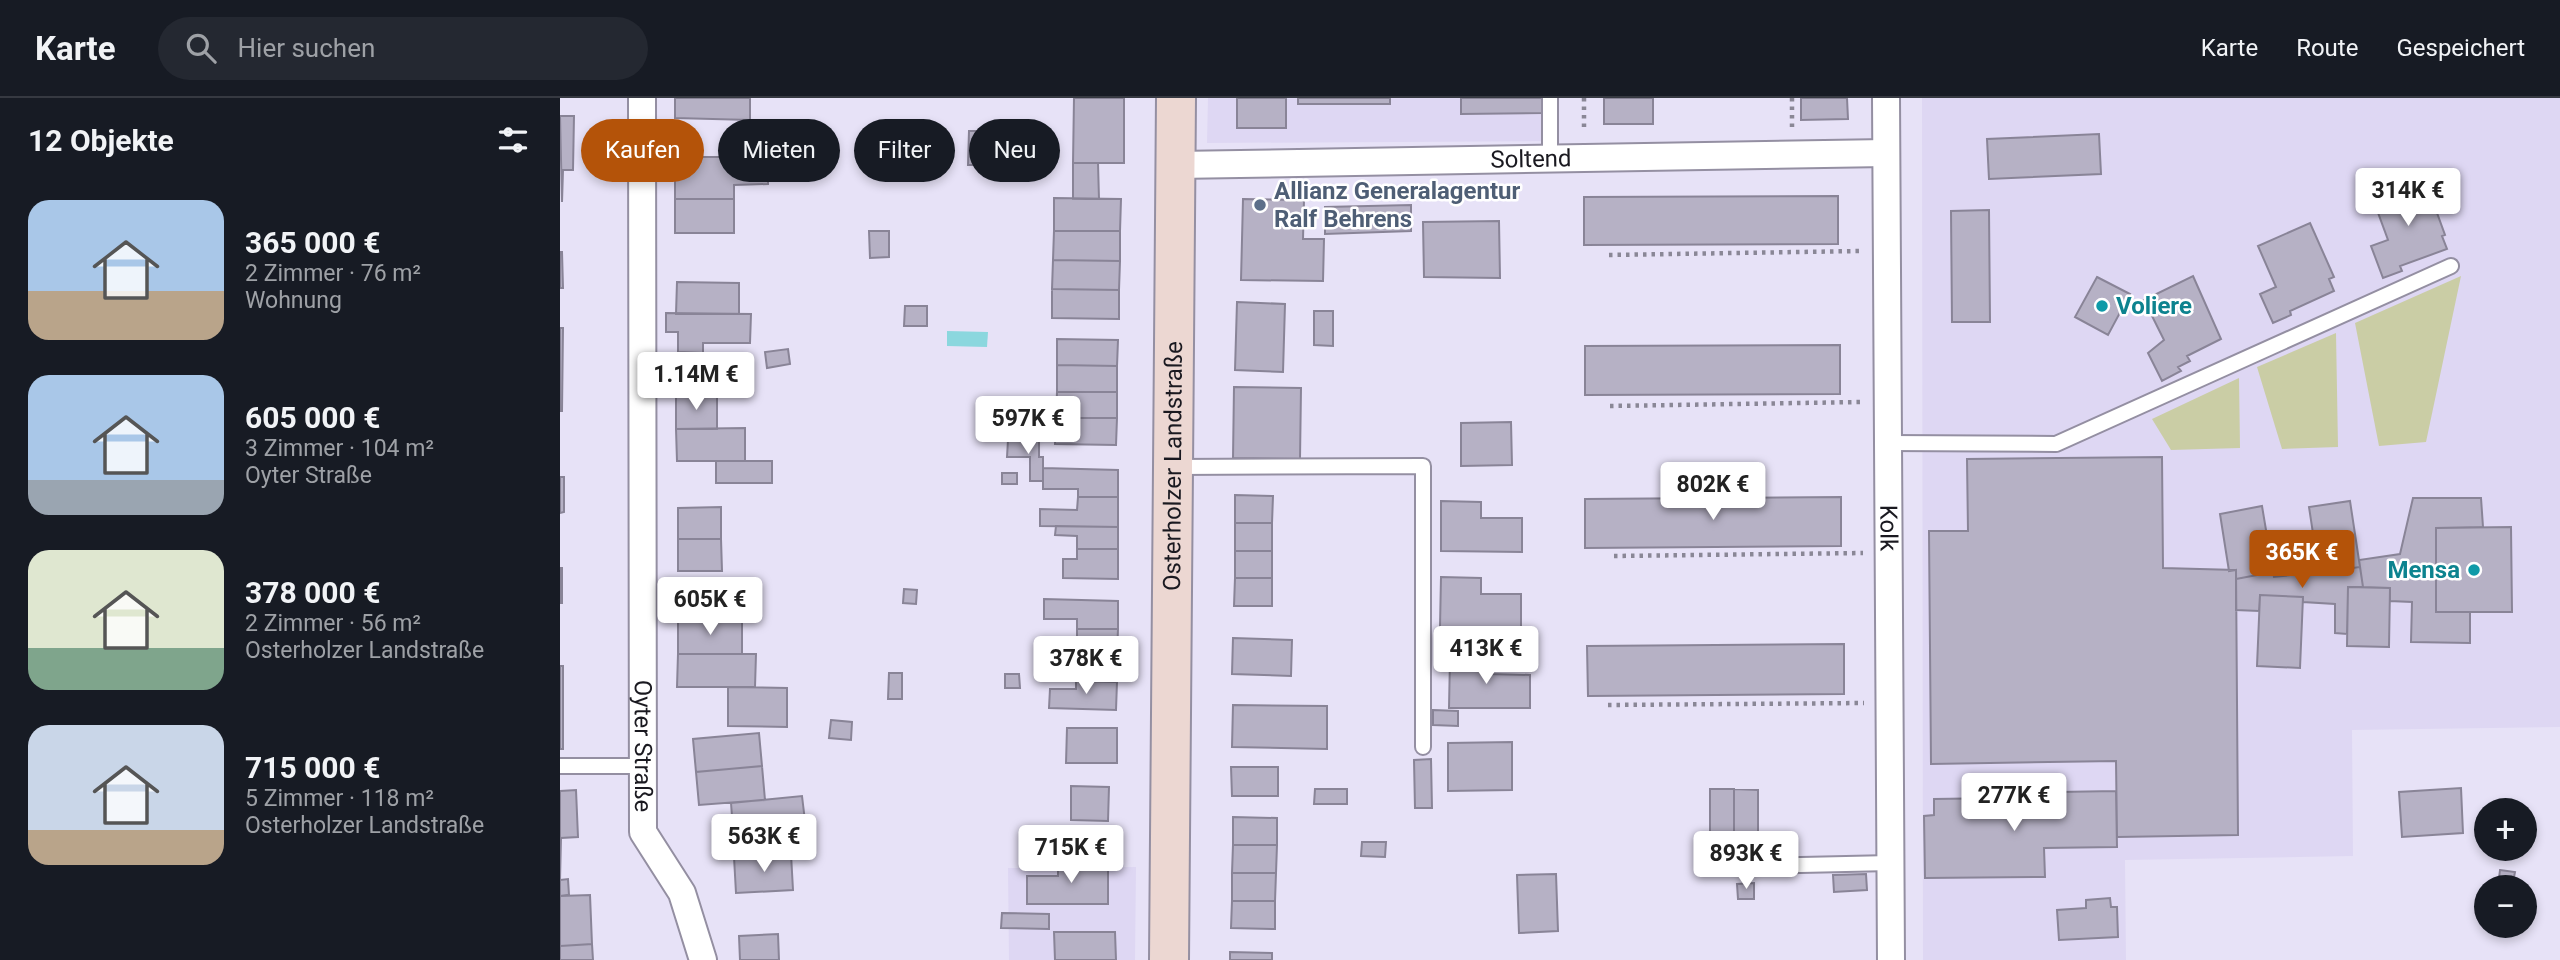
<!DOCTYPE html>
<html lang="de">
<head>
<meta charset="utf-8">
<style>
  body { margin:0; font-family:Roboto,sans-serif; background:#242831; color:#f1f3f6; height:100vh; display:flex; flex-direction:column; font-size:26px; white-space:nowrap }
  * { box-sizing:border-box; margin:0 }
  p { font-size:23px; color:#9ea1a6 }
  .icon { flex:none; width:38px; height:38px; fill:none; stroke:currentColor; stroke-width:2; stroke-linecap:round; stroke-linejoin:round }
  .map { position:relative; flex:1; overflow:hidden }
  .details { display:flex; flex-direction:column; background:#171b24; width:560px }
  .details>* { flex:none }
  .top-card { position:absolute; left:21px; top:21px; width:665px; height:63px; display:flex; gap:14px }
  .tools { position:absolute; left:1914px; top:700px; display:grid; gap:14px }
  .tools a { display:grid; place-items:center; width:63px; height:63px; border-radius:50%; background:#171b24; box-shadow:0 4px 10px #0003; font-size:35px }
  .price { position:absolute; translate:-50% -60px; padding:0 16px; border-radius:7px; background:#fff; color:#222; font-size:23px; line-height:46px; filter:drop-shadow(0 2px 4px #0008) }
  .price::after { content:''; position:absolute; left:50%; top:42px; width:21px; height:16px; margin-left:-10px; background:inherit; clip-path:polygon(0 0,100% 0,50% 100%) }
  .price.current { background:#b45309; color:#fff }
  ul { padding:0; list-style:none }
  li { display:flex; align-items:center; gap:21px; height:175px; padding:0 28px }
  li span { display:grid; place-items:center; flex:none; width:196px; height:140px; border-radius:21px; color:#555 }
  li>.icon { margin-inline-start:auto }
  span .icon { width:84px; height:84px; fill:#fffc; stroke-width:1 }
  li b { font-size:30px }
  h2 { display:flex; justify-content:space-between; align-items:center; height:84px; padding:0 28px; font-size:30px }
  .chip { padding:0 24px; border-radius:32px; background:#171b24; box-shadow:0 4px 10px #0003; font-size:24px; line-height:63px }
  .chip.current { background:#b45309; color:#fff }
  header { display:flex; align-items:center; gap:42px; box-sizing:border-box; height:98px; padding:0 35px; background:#171b24; border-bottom:2px solid #363941 }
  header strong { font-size:33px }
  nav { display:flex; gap:38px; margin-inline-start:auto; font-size:24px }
  .search { width:490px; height:63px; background:#242831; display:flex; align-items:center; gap:18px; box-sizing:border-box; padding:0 24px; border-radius:38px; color:#9ea1a6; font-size:26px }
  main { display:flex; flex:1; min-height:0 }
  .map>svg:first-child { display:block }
  .built { fill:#ded7f3 }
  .green { fill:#cacda5 }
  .water { fill:#8bd7de }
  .building { fill:#b6b1c5; stroke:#898497; stroke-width:2 }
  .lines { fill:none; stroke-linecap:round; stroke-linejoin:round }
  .lane-casing { stroke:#948fa2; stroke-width:18 }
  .street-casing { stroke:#948fa2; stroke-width:30 }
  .secondary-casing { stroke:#948fa2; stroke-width:42 }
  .path { stroke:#8a8796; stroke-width:4.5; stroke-dasharray:3.5 5; stroke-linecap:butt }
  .lane { stroke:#fff; stroke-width:14 }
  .street { stroke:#fff; stroke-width:26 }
  .secondary { stroke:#ecd7d2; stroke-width:38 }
  .service-dot { fill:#5c6f8a; stroke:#fff; stroke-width:2.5 }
  .culture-dot { fill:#0f9aa8; stroke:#fff; stroke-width:2.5 }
  .labels { text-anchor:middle; stroke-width:5; stroke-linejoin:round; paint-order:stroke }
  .street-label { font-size:24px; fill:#1a1920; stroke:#fff }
  .service-label { font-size:24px; font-weight:bold; fill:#4e5e75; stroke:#fff; text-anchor:start }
  .culture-label { font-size:24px; font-weight:bold; fill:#0d838f; stroke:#fff; text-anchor:start }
</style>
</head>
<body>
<header>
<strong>Karte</strong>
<div class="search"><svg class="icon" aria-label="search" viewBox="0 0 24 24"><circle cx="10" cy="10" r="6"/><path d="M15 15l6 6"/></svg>Hier suchen</div>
<nav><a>Karte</a><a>Route</a><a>Gespeichert</a></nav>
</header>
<main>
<section class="details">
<h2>12 Objekte<svg class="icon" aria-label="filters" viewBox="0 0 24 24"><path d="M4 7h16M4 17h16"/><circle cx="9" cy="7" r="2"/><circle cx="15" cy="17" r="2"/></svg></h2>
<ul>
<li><span style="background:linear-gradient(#a9c7e8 65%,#b9a48a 0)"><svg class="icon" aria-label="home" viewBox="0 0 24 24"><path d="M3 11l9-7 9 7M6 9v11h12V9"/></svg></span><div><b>365 000 €</b><p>2 Zimmer · 76 m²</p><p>Wohnung</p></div></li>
<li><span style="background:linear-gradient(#a9c7e8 75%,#9aa5b1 0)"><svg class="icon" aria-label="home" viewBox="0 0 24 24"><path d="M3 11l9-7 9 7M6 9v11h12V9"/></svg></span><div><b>605 000 €</b><p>3 Zimmer · 104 m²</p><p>Oyter Straße</p></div></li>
<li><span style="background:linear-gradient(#dfe7d0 70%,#7fa58c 0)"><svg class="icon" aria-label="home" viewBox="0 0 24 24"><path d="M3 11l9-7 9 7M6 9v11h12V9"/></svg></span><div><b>378 000 €</b><p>2 Zimmer · 56 m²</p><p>Osterholzer Landstraße</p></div></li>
<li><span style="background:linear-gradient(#c9d6e8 75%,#b9a48a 0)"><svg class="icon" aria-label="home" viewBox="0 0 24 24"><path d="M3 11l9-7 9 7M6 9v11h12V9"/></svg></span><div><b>715 000 €</b><p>5 Zimmer · 118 m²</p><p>Osterholzer Landstraße</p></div></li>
</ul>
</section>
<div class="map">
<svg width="2000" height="862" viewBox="0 0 2000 862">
  <rect width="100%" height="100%" fill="#e7e2f7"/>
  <!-- built -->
  <path class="built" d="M648,0H990V43L647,45Z
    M1362,0H2000V629L1792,632L1793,758L1565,762L1566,862H1363Z
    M576,769L575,862H449L448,770Z"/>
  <!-- green -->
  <path class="green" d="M1901,178L1866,344L1819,348L1795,225Z
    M1776,235L1778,349L1722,351L1697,269Z
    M1679,280L1680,350L1611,352L1592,321Z"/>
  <!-- water -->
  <path class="water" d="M387,233L428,234L427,249L387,248Z"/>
  <!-- building -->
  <path class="building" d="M115,0H190V22L115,20Z
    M514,0H564V65H513Z
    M677,0H726V30H677Z
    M738,0H830V6H738Z
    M901,0H982V15L901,16Z
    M1044,0H1093V26H1044Z
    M1241,0H1287L1288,21L1241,22Z
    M0,18H14L13,72H3L2,104Z
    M409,33H438V67H408Z
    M1539,36L1541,76L1429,81L1427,41Z
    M115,59H208V86L174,87V101H115Z
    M513,65H538L539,101H513Z
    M1865,82L1885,137L1882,138L1887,151L1840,168L1842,173L1823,180L1811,148L1828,142L1813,101Z
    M1278,98V146L1024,147V99Z
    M494,100L561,101L560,133H494Z
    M115,101H174V135H115Z
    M683,101L744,102L743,141H764L763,183L681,182Z
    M851,107V133L765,136V109Z
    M1429,112L1430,224H1392L1391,113Z
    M939,123L940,180L864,179L863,124Z
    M1750,125L1774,179L1769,181L1774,193L1730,213L1731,217L1713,225L1700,196L1716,189L1698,148Z
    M309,133H329V159L310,160Z
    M494,133H560V163L493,162Z
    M0,154H2L3,190H0Z
    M493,162L560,163L559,192L492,191Z
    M1633,178L1661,241L1627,258L1630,263L1618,269L1621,273L1602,283L1588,255L1604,242L1584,202Z
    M1537,179L1570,196L1548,237L1515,219Z
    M117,184L179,185V216H116Z
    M492,191L559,192V221L492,220Z
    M677,204L725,206L723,274L675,272Z
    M345,208H367V228H344Z
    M754,213H773V248L754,247Z
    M106,215L191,216L190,245H143V255L118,254V234H106Z
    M0,230H3L2,313H0Z
    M497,241L558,242L557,268L497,267Z
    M1280,247V296L1025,297V248Z
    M228,251L230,266L207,270L205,254Z
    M497,267L557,268V294H497Z
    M674,289L741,290L740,361L673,360Z
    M497,294H557V320H496Z
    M116,297H157V331H116Z
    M496,320H557L556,347L495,346Z
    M951,324L952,367L901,368V325Z
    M185,330V363H117L116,331Z
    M448,342L479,343V359H483V383H470V359H447Z
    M1602,359L1603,470L1676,472L1678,737L1557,739L1556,663L1371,666L1369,433H1408L1407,361Z
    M156,363H212V385H156Z
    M483,370L558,372V399H518V391H483Z
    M442,375H457V386H442Z
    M0,379H4V414L0,415Z
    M675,397L713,398L712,425H675Z
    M518,399H558V429L480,428V411L517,412Z
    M1281,399V448L1025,450V401Z
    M1853,400H1921L1923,429L1876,430V514H1910V545L1851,544L1852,504L1830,503V490L1803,489L1799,462L1840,456Z
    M881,403L921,404V420H962V454L881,453Z
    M1790,403L1800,469L1759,475L1749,409Z
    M1702,408L1713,474L1676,481V472L1669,473L1660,416Z
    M161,409V441H118V410Z
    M675,425H712V453H675Z
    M496,428L558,429V451H517V438L495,437Z
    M1951,429L1952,514H1876V430Z
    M118,441H161L162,473H118Z
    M517,451H558V481L503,480V461H517Z
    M675,453H712V480H675Z
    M1800,469L1803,489H1788L1787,536L1775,535V506L1743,504V499L1700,497L1699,513L1676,512V481L1713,474L1714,479Z
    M0,470H2V505H0Z
    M881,479L921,480V496H961V530L880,529Z
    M675,480H712V508H674Z
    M1788,489L1830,490L1829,549L1787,548Z
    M344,491L357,492L356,506L343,505Z
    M1700,497L1743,499L1740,570L1697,568Z
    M484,501L558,503V531H517V521H484Z
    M118,522H182V556H118Z
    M517,531H558L557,557L479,556L480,541L517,542Z
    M673,540L732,542L731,578L672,576Z
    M1284,546V596L1028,598L1027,548Z
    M118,556H196L195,589H117Z
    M479,556L557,557V584L516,583V571L479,570Z
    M890,560H930L929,576L970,577V610H889Z
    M0,568H3V651H0Z
    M329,575H342V601H328Z
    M445,576H459L460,590H445Z
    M516,583L557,584L556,612L489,610L490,591H516Z
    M168,589L227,590V629L168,628Z
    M673,607L767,608V651L672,649Z
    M873,612L898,613V628L873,627Z
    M271,622L292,624L291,642L269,640Z
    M507,630H557V665H506Z
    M199,635L202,668L136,674L133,641Z
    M952,644V692L888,693V645Z
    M871,661L872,710H855L854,662Z
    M202,668L205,702L139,707L136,674Z
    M671,669H718V698H672Z
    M511,688L549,689L548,723L511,722Z
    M1901,690L1903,735L1842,739L1839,694Z
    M755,691H787V706H754Z
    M1150,691H1174V750H1150Z
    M1174,691L1198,692V750H1174Z
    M16,692L18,739L1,740L0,782V693Z
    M1556,693L1557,749L1484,750L1485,779L1365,780L1364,718L1374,717V701L1498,699V694Z
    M242,698L245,723L227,725L229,740L174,745L171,705Z
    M673,719L717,720V747H673Z
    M802,744H826L825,759L801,758Z
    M673,747H717L716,775H672Z
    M231,756L233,792L176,795L174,759Z
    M498,764H548V806H467V778H498Z
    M1940,772L1955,774L1952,789L1938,788Z
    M672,775H716L715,803H672Z
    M996,776L998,833L959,835L957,777Z
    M1306,776L1307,792L1274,794L1273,777Z
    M8,781L9,797L0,798V782Z
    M1194,785V801H1178L1177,786Z
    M30,797L32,846L0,848V798Z
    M1550,800L1551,809H1557L1558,839L1499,842L1497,812L1526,810V802Z
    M672,803H715V831L671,830Z
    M442,815L489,816V831L441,830Z
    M494,834H555L556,862H495Z
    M218,836L219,862H180L179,838Z
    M32,846L33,862H0V848Z
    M670,854L712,855V862H670Z"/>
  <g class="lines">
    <!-- lane casing -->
    <g class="lane-casing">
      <path id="lane" d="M990,0V61
        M1328,345L1496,346L1891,168
        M615,369L863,368V649
        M0,668H83
        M1201,768L1331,765"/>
    </g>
    <!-- street casing -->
    <g class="street-casing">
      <g id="street">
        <path id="s1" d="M82,0L83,734L122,795L143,862"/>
        <path id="s2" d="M1326,0L1331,862"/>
        <path id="s3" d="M616,67L1326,55"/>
      </g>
    </g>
    <!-- secondary casing -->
    <g class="secondary-casing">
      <g id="secondary">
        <path id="s4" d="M609,862L616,0"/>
      </g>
    </g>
    <!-- path -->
    <path class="path" d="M1024,0V34
      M1232,0V31
      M1049,157L1301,153
      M1050,308L1302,304
      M1054,458L1303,455
      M1048,607L1304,605"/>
    <!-- lane -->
    <use href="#lane" class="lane"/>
    <!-- street -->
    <use href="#street" class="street"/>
    <!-- secondary -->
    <use href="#secondary" class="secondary"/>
  </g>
  <!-- markers -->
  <circle class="service-dot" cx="700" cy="107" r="7"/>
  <g class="culture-dot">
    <circle cx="1542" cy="208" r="7"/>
    <circle cx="1914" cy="472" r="7"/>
  </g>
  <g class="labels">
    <!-- street labels -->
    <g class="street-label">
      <text dy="8" stroke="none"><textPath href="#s3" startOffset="355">Soltend</textPath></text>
      <text dy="8" stroke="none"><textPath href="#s4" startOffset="494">Osterholzer Landstraße</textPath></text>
      <text dy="8" stroke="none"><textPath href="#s2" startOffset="430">Kolk</textPath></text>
      <text dy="8" stroke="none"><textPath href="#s1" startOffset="648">Oyter Straße</textPath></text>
    </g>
    <!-- service labels -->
    <g class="service-label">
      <text x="714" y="101">Allianz Generalagentur<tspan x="714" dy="28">Ralf Behrens</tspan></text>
    </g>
    <!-- culture labels -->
    <g class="culture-label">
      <text x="1556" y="216">Voliere</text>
      <text x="1900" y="480" text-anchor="end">Mensa</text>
    </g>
  </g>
</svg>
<div class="tools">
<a>+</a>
<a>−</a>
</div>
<b class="price" style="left:1848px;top:130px">314K €</b>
<b class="price" style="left:136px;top:314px">1.14M €</b>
<b class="price" style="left:468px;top:358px">597K €</b>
<b class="price" style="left:1153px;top:424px">802K €</b>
<b class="price current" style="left:1742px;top:492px">365K €</b>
<b class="price" style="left:150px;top:539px">605K €</b>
<b class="price" style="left:926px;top:588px">413K €</b>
<b class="price" style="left:526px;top:598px">378K €</b>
<b class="price" style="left:1454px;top:735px">277K €</b>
<b class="price" style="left:204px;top:776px">563K €</b>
<b class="price" style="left:511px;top:787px">715K €</b>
<b class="price" style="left:1186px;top:793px">893K €</b>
<div class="top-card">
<a class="chip current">Kaufen</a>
<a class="chip">Mieten</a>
<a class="chip">Filter</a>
<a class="chip">Neu</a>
</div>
</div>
</main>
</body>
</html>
